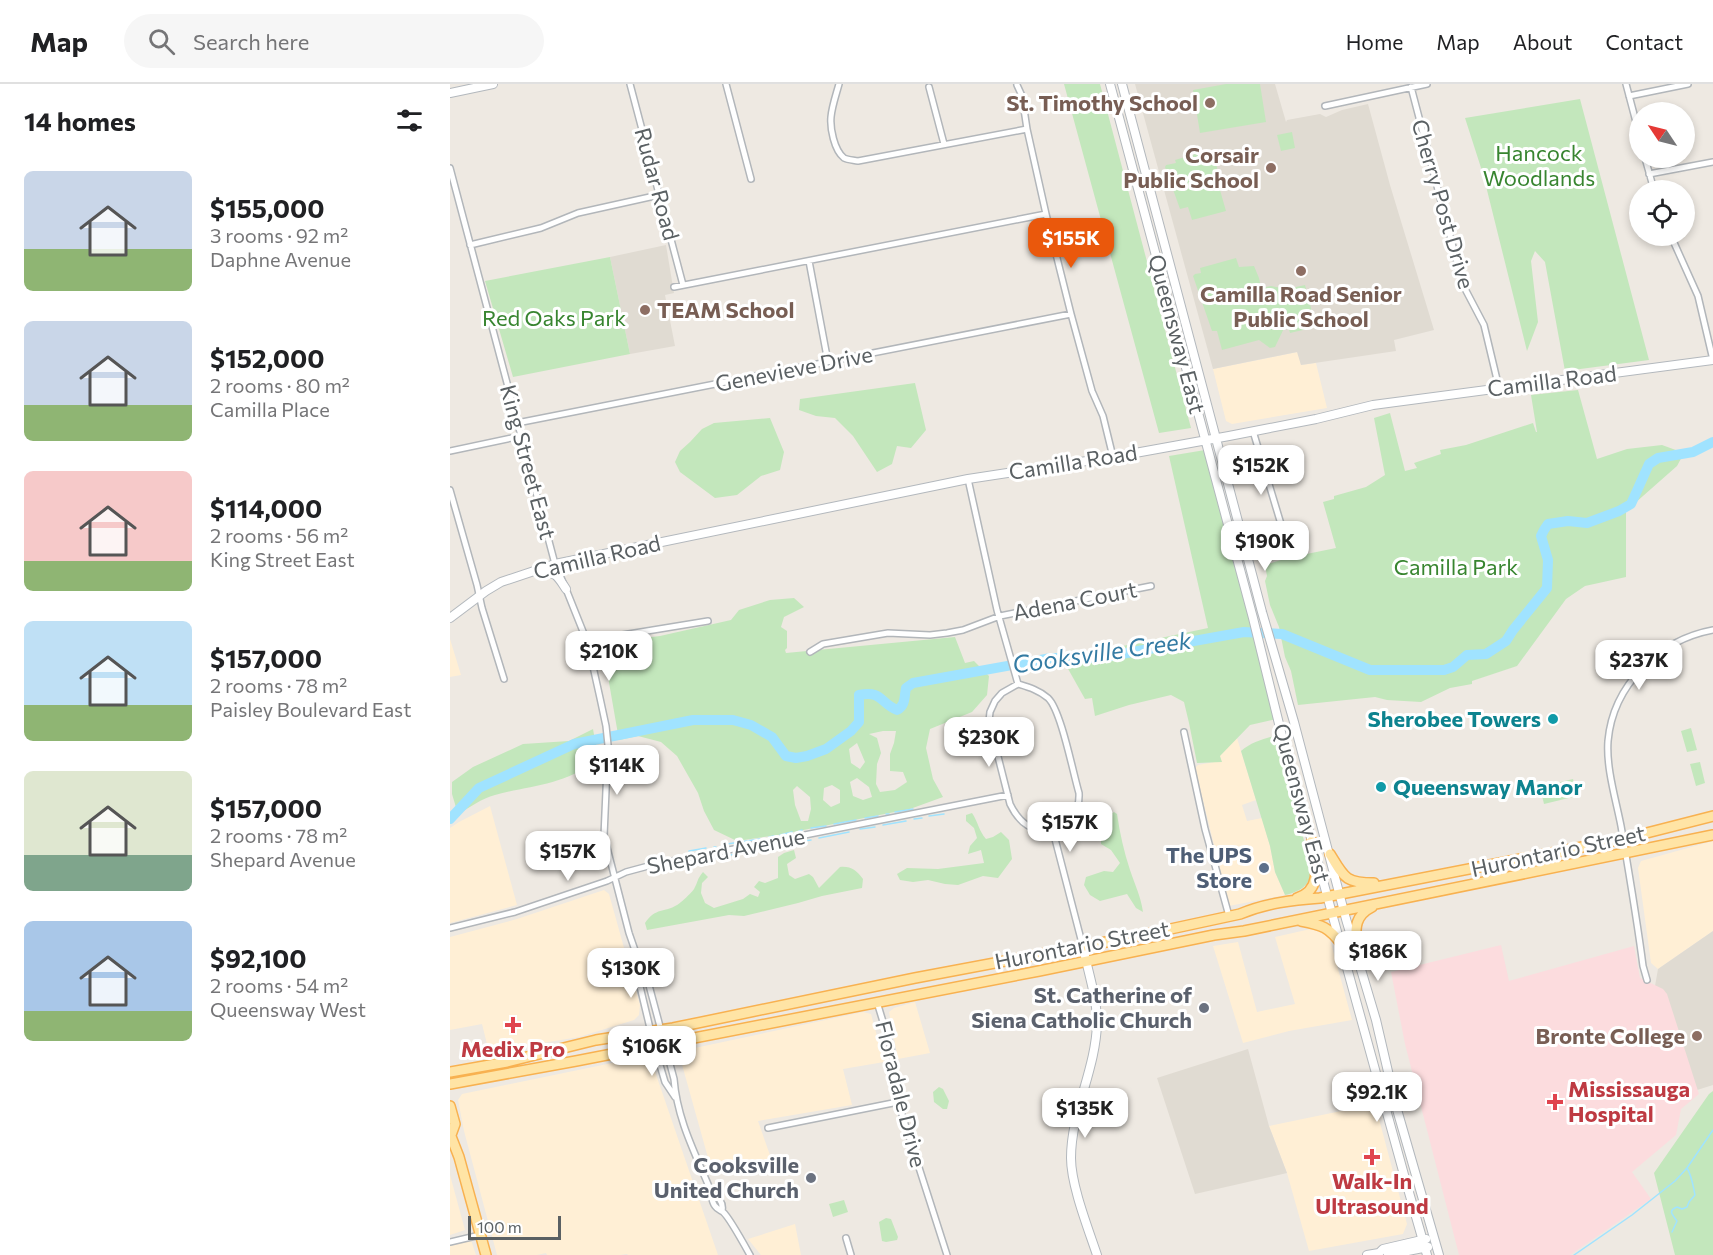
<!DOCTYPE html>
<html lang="en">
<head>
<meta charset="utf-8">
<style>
  body { margin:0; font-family:Commissioner,sans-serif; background:#f6f6f6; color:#202124; height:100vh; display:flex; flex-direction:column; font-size:22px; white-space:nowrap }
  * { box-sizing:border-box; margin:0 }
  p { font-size:20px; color:#757577 }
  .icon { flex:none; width:33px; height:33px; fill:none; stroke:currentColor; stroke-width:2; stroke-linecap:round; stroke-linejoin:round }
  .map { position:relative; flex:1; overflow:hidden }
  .panel { display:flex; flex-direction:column; background:#fff; width:450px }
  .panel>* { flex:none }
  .needle { width:39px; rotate:305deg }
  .controls { position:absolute; left:1179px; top:18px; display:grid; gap:12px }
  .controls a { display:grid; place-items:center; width:66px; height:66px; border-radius:50%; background:#fff; box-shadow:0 3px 9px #0003; font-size:30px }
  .scale { position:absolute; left:18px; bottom:15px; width:93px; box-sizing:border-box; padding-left:6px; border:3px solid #5a6063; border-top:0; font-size:16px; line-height:21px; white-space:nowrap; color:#5a6063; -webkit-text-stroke:4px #fff; paint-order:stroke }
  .price { position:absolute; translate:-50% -51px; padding:0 14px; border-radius:12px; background:#fff; color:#222; font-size:20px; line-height:39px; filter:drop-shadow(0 2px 3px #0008) }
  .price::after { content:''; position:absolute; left:50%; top:36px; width:18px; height:14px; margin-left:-9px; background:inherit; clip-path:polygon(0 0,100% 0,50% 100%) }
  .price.selected { background:#ea580c; color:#fff }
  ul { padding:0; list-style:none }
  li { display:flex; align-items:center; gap:18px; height:150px; padding:0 24px }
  li span { display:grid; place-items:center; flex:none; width:168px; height:120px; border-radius:9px; color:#555 }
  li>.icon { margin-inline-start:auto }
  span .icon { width:72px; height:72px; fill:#fffc; stroke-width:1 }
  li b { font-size:26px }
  h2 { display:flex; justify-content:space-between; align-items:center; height:72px; padding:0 24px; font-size:26px }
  header { display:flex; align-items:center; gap:36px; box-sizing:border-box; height:84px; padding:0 30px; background:#fff; border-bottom:2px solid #e0e0e0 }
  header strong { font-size:28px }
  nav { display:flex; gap:33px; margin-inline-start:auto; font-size:21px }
  .search { width:420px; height:54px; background:#f6f6f6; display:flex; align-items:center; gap:15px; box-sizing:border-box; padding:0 21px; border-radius:33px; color:#757577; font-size:22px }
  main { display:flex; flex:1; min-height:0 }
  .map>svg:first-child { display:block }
  .commercial { fill:#ffefd5 }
  .education { fill:#e0dbd2 }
  .medical { fill:#fcdcde }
  .green { fill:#c3e7bc; fill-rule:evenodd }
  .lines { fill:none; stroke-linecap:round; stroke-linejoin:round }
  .stream { stroke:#a0e3ff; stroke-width:1.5 }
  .river { stroke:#a0e3ff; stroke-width:10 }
  .street-casing { stroke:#b2b6ba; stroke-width:8 }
  .secondary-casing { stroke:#b3b8bd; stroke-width:10 }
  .primary-casing { stroke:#f8b150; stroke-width:12 }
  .street { stroke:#fff; stroke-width:5 }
  .secondary { stroke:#fff; stroke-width:8 }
  .primary { stroke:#ffe4a5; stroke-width:9 }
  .education-dot { fill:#8d6e63; stroke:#fff; stroke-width:2 }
  .culture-dot { fill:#0f9aa8; stroke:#fff; stroke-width:2 }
  .service-dot { fill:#5c6f8a; stroke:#fff; stroke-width:2 }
  .worship-dot { fill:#6b7280; stroke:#fff; stroke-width:2 }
  .health-dot { fill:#e0444e; stroke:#fff; stroke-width:2 }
  .labels { text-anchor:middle; stroke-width:6; stroke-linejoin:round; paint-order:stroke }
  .education-label { font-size:22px; font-weight:bold; fill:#785e54; stroke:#fff; text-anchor:end }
  .park-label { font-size:22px; fill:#388530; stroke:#fff }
  .street-label { font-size:22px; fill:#5a6063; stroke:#fff }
  .culture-label { font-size:22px; font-weight:bold; fill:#0d838f; stroke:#fff; text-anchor:end }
  .service-label { font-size:22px; font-weight:bold; fill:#4e5e75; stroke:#fff; text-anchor:end }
  .worship-label { font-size:22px; font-weight:bold; fill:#5b616d; stroke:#fff; text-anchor:end }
  .health-label { font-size:22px; font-weight:bold; fill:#be3a42; stroke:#fff }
  .water-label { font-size:24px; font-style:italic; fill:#347ba3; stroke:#fff }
</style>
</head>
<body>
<header>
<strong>Map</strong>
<div class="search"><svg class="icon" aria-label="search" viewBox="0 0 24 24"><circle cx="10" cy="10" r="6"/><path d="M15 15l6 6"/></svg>Search here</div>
<nav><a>Home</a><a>Map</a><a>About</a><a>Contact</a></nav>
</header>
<main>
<section class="panel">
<h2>14 homes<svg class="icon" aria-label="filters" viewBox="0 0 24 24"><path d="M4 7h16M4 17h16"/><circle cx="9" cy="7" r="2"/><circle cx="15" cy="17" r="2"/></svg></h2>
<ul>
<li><span style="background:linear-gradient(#c9d6e8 65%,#8fb573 0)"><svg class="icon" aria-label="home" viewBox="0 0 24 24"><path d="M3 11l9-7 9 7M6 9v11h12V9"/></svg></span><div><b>$155,000</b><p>3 rooms · 92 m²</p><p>Daphne Avenue</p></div></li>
<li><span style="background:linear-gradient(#c9d6e8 70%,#8fb573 0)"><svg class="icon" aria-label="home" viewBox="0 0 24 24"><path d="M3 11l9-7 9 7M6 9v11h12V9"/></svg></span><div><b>$152,000</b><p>2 rooms · 80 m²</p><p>Camilla Place</p></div></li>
<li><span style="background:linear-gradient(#f6c9c9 75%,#8fb573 0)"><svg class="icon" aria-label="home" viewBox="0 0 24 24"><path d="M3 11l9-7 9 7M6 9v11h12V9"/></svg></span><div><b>$114,000</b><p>2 rooms · 56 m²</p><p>King Street East</p></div></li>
<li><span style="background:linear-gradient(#bfe0f5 70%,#8fb573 0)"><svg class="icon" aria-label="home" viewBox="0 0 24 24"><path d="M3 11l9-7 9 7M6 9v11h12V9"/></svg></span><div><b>$157,000</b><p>2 rooms · 78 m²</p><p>Paisley Boulevard East</p></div></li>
<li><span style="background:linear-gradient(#dfe7d0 70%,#7fa58c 0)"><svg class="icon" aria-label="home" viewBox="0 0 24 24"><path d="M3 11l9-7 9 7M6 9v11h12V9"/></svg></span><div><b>$157,000</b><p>2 rooms · 78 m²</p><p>Shepard Avenue</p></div></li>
<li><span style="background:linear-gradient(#a9c7e8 75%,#8fb573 0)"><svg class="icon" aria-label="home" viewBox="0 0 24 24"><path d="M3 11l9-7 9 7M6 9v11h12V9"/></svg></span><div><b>$92,100</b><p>2 rooms · 54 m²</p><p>Queensway West</p></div></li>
</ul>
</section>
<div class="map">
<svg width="1263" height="1171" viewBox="0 0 1263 1171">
  <rect width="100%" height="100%" fill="#eee9e2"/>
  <!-- commercial -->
  <path class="commercial" d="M848,268L851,281L866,279L877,324L782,340L776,337L763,285Z
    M0,555L11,591L0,593Z
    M787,654L806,716L792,721L797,737L812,734L820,762L825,788L835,811L779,822L745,684L748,681L770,677L769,672Z
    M40,722L67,821L0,839V744L9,738Z
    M1263,757V847L1208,885L1201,879L1188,784L1191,777Z
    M154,806L159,810L190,921L189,931L184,936L129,953L39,968L32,940L0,946V853L67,835Z
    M865,844L879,852L902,936L839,947L793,959L763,862L788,858L807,928L845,920L825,853Z
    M465,918L480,969L448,975L439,928L444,924Z
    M413,928L421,930L434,978L393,985L402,1021L308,1037L321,1074L262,1088L231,977L240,965Z
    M196,972L200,973L268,1171H178L177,1170L170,1171H97L96,1169L87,1171H47L14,1047L8,1016L12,1010Z
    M925,1020L957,1140L953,1150L859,1167L837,1089L819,1042Z
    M0,1091L15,1146L0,1151Z
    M345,1140L351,1171H311L298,1155Z
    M21,1156L26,1171H0V1162Z"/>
  <!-- education -->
  <path class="education" d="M685,0H825L836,38L837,36L870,30L876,33L892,26L918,20L940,101L984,246L944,256L946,267L851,281L847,268L763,285Z
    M216,161L224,209L215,211L225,262L180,270L160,173Z
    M1263,847V1001L1247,1006L1205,902L1208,885Z
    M798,965L819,1042L837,1089L745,1110L707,994Z"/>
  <!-- medical -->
  <path class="medical" d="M1051,861L1059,897L1184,862L1190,894L1213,905L1217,910L1249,1010L1231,1025L1226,1051L1182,1088L1201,1115L1120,1171H1009L955,960L941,888Z"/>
  <!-- green -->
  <path class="green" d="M614,0H650L741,344L709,349Z
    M776,0H810L816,38L750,49L743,6Z
    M1130,15L1199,276L1115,287L1095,178L1085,167L1081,177L1088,238L1077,267L1033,90L1015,34Z
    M842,48L845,64L831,67L827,51Z
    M759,66L761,73L765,72L767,84L766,92L776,127L742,136L738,123L730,125L715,83L716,81L726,79L725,76Z
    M160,173L180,270L63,293L35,197Z
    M786,174L789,183L804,182L809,194L811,204L821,202L837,205L855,201L866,243L840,249L837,238L825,263L820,264L809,256L772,266L767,247H762L743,192L745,190L751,189L750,184Z
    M465,299L476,346L461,364L447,362L442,380L427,388L403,352L385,334L366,332L349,326L350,315Z
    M1128,306L1147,375L1177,365L1212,361L1234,369L1227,382L1176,427V493L1135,502L1116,515L1067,582L1022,597V600L1000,604L971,618L937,616L925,613L848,621L841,587L835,573L829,543L820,521L815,497L817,492L815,481L837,474L886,464L873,418L884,415V412L916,403L935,391L924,334L940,329L955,387L967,384L964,379L991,370L990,366L1016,361L1083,339L1086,348H1087L1081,311Z
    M320,334L334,368L330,386L311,392L287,411L265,414L230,388L225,378L230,367L240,358L252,345L264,339Z
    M755,366L826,635L800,641L770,672L772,678L747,679L739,639L734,618L721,611L679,621L645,632L642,614L635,615L617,583L630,571L758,544L719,372Z
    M344,514L354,523L334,533L331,543L337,547V564L335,566L336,569L505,553L515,579L524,577L539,592L537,611L522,628L480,645L476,664L483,695L493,713L460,725L328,751L287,757L264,746L254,727L248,709L227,672L211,658L188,652L169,656L153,564L155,561L169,557L210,552L281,536L289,526L320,516ZM433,647H446L444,659L440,670V687L453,688L457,698L445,706L430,708L426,700L427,680L431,669L427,654L419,650ZM407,659L415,678L410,685L401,679L399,665ZM407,694L419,703L422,713L413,716L403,712L400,698ZM382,701L390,706V719L381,723L373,716L374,704ZM347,702L360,713L361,725L358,737H351L345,721L343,706Z
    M1241,644L1247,666L1237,668L1231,647Z
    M143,645L148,673C120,701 81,701 45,711C32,714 19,724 8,730L2,710V698L23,683L73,660L119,657Z
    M827,651L843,706L846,727L862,786C860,802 849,808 835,811L825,788L820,762L791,667C801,658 814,655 827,651Z
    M1250,678L1255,699L1246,702L1240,680Z
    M1123,695L1127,712L1094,720L1090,703Z
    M664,728L667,730C670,750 674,768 680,786C685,801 691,813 693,828L686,824L677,810L650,817L640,811L634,801L636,793L654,787L663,788L670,779L661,766L651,760C651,743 650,738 664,728Z
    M522,729C528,738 529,747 536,755L543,753L551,748L559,756L562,775L548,794L533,792L508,801L495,800L478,796L463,798L450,796L447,790L457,784L488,785L534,779L531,766L518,770L520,762L527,754L524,744L516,737V731Z
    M344,766L346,774L337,780L339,791L345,795L359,790L363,793L369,804L390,783C401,782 406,786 413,795L412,804L372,812L348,819L294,832L279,831L197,846L195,839C206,823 214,829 227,821C230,820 243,807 244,805C248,798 247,795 253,788L258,793L252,799L251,809L255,819L264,824L293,815L300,810L308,813L310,808L304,803L309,797L315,799L328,794V773L334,769Z
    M489,1003L493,1005L499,1017L497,1025H493L484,1018L483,1008Z
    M1263,1007V1171H1225L1204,1089L1259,1010Z
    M394,1116L398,1128L383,1133L379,1120Z
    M436,1134L441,1135L448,1153L447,1156L436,1158L432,1157L429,1138Z"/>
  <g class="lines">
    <!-- stream -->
    <path class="stream" d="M445,728L463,725
      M436,730H439
      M479,732L494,730
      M415,734L428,732
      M464,735L472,734
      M384,740L406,736
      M433,741L456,737
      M361,744L376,742
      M410,745L425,743
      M349,747L352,746
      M330,751L342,748
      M319,753L324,752
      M369,754L399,748
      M340,759L361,756
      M277,760L310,755
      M264,763H266
      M321,763L332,761
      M239,767L256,764
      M297,768L314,765
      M266,774L290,769
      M242,778L259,775
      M1222,1148L1227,1137C1223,1131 1217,1127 1227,1123L1232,1125L1237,1123L1239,1118L1245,1111C1243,1102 1242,1092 1237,1084
      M1124,1171L1182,1131L1225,1097L1237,1084L1263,1046"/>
    <!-- river -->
    <path class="river" d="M0,735L29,704L124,660L243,636H283L301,641L322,653L336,672L346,674L357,672L376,665L401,647L409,638V611C432,606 430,619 447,626C456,621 454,613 456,604L463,599L601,574H649L794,548L832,550L920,586H994L1003,583L1017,571L1036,570L1056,557L1063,546L1097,504L1098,476L1091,452L1094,446L1098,440L1118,437L1137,439L1169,427L1181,420L1199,380L1208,374L1243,368L1263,358"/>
    <!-- street casing -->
    <g class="street-casing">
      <path id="street" d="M180,0L233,201
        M276,0L301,95
        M389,0C386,11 382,22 381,33C380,44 384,66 394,74C398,76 403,76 408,77L577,45
        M1176,0L1190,53
        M567,1L572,12L577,45L596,130L621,230L642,307L653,332L663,373
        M479,3L494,60
        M961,3L1013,201L1034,241L1049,304
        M1179,12L1238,0
        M875,22L977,0
        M1195,74L1204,106
        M0,84L105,480L116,505L138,560L150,614L156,642L158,661L154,752L179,849L188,875V894L204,961L215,998L225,1013
        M1199,90L1263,78
        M1221,152L1248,212L1263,276
        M20,161L91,144L128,129L209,111
        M359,177L378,278
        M224,203L596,130
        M67,339L621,230
        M803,347L840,470
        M0,367L71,352
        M518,395L547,526L568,600
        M0,406L27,501L32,524L54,595
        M138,560L148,555L258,537
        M360,568L373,560L438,549L480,551L497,549L513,546L550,532L701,502
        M568,600C578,603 589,606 598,614C611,626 623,689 629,709C630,729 619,741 604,751C582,746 570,741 560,720L539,637L540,628L545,617L552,609Z
        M734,648L755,745L779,832
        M604,751L633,863
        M0,844L65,828L157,797L176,788L202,781L558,711
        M189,880L196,890L224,995C227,1035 245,1069 260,1105C262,1111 261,1117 265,1122C267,1125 270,1126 273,1128C279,1133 295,1162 300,1171
        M1197,896L1193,882C1187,835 1179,789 1171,742C1166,716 1156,684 1158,657C1163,601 1209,556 1263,546
        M427,918L441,964L448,1018L497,1171
        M318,1044L448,1018
        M261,1107C268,1112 274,1118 272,1127
        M396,1154L401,1171
        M0,1158L30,1151"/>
    </g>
    <!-- secondary casing -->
    <g class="secondary-casing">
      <path id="secondary" d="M660,0L803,534L832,652L863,761
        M672,0L812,528L844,638L896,835L926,936L946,1022L989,1171
        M0,9L43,0
        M90,488C106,487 108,493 116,505
        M0,534L36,507L51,498L105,480L518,395L663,373L779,352L866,335L923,321L1263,276
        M867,775L956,1098L977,1171
        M633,863C638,888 647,913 647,939C646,985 621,1028 621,1074C621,1101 638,1144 647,1171
        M917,1171L929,1169L933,1165L976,1155
        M938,1171L978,1163"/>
    </g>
    <!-- primary casing -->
    <g class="primary-casing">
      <path id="primary" d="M880,770C894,793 895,799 924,799
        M847,814C874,806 865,777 862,757
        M851,837C872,841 879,843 892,861
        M906,867C906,848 902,833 922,823
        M0,988L57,978L146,956L223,944L465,894L688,852L790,830C816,819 843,816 870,814L1173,755L1263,732
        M0,1000L126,977L589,887L764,851L794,847L1263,751
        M0,1022L5,1040L1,1051
        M0,1050L9,1073L36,1171"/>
    </g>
    <!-- street -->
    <use href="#street" class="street"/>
    <!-- secondary -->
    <use href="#secondary" class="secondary"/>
    <!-- primary -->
    <use href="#primary" class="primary"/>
  </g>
  <!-- markers -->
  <g class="education-dot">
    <circle cx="760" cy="19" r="6"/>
    <circle cx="821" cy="84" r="6"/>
    <circle cx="851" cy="187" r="6"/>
    <circle cx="195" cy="226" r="6"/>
    <circle cx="1247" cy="952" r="6"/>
  </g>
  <g class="culture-dot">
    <circle cx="1103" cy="635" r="6"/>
    <circle cx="931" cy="703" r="6"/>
  </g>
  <circle class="service-dot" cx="814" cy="784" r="6"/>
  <g class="worship-dot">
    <circle cx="754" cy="924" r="6"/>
    <circle cx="361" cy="1094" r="6"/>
  </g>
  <g class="health-dot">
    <path d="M60 932h6v6h6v6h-6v6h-6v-6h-6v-6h6z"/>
    <path d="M1102 1009h6v6h6v6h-6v6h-6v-6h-6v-6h6z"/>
    <path d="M919 1064h6v6h6v6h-6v6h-6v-6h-6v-6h6z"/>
  </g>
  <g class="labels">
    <!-- education labels -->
    <g class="education-label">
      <text x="748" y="27">St. Timothy School</text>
      <text x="809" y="79">Corsair<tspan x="809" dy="25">Public School</tspan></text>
      <text x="851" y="218" text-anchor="middle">Camilla Road Senior<tspan x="851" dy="25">Public School</tspan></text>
      <text x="207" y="234" text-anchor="start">TEAM School</text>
      <text x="1235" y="960">Bronte College</text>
    </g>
    <!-- park labels -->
    <g class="park-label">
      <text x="1089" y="77">Hancock<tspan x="1089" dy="25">Woodlands</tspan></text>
      <text x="104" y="242">Red Oaks Park</text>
      <text x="1006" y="491">Camilla Park</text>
    </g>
    <!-- street labels -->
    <g class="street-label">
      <text transform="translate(207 100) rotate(75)" y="8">Rudar Road</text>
      <text transform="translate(993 120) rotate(74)" y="8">Cherry Post Drive</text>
      <text transform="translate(727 250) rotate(75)" y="8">Queensway East</text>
      <text transform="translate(344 285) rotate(-11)" y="8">Genevieve Drive</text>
      <text transform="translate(1102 297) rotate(-7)" y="8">Camilla Road</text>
      <text transform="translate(78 378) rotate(75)" y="8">King Street East</text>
      <text transform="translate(623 378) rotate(-9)" y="8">Camilla Road</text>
      <text transform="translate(147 473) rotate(-13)" y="8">Camilla Road</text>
      <text transform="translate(625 517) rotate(-11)" y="8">Adena Court</text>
      <text transform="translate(852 719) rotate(75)" y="8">Queensway East</text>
      <text transform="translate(276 767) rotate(-11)" y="8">Shepard Avenue</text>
      <text transform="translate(1108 767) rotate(-12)" y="8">Hurontario Street</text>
      <text transform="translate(632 861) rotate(-11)" y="8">Hurontario Street</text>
      <text transform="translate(451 1010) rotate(76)" y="8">Floradale Drive</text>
    </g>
    <!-- culture labels -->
    <g class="culture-label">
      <text x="1091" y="643">Sherobee Towers</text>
      <text x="943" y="711" text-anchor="start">Queensway Manor</text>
    </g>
    <!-- service labels -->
    <g class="service-label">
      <text x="802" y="779">The UPS<tspan x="802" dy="25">Store</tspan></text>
    </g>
    <!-- worship labels -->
    <g class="worship-label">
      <text x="742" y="919">St. Catherine of<tspan x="742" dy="25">Siena Catholic Church</tspan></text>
      <text x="349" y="1089">Cooksville<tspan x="349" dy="25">United Church</tspan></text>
    </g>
    <!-- health labels -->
    <g class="health-label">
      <text x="63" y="973">Medix Pro</text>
      <text x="1118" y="1013" text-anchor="start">Mississauga<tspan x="1118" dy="25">Hospital</tspan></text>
      <text x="922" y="1105">Walk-In<tspan x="922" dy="25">Ultrasound</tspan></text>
    </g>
    <!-- water labels -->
    <g class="water-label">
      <text transform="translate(652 569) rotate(-8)" y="8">Cooksville Creek</text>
    </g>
  </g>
</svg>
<div class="controls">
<a><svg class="needle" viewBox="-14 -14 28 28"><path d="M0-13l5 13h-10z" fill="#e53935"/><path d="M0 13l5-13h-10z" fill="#757577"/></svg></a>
<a><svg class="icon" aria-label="locate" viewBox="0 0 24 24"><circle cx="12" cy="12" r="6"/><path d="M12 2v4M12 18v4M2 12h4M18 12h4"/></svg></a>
</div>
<div class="scale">100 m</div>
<b class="price selected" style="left:621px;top:185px">$155K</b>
<b class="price" style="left:811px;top:412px">$152K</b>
<b class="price" style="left:815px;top:488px">$190K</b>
<b class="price" style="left:159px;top:598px">$210K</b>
<b class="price" style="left:1189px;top:607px">$237K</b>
<b class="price" style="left:539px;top:684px">$230K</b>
<b class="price" style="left:167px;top:712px">$114K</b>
<b class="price" style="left:620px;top:769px">$157K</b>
<b class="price" style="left:118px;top:798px">$157K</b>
<b class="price" style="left:928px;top:898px">$186K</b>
<b class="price" style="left:181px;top:915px">$130K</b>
<b class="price" style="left:202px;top:993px">$106K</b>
<b class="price" style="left:927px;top:1039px">$92.1K</b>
<b class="price" style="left:635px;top:1055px">$135K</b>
</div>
</main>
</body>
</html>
